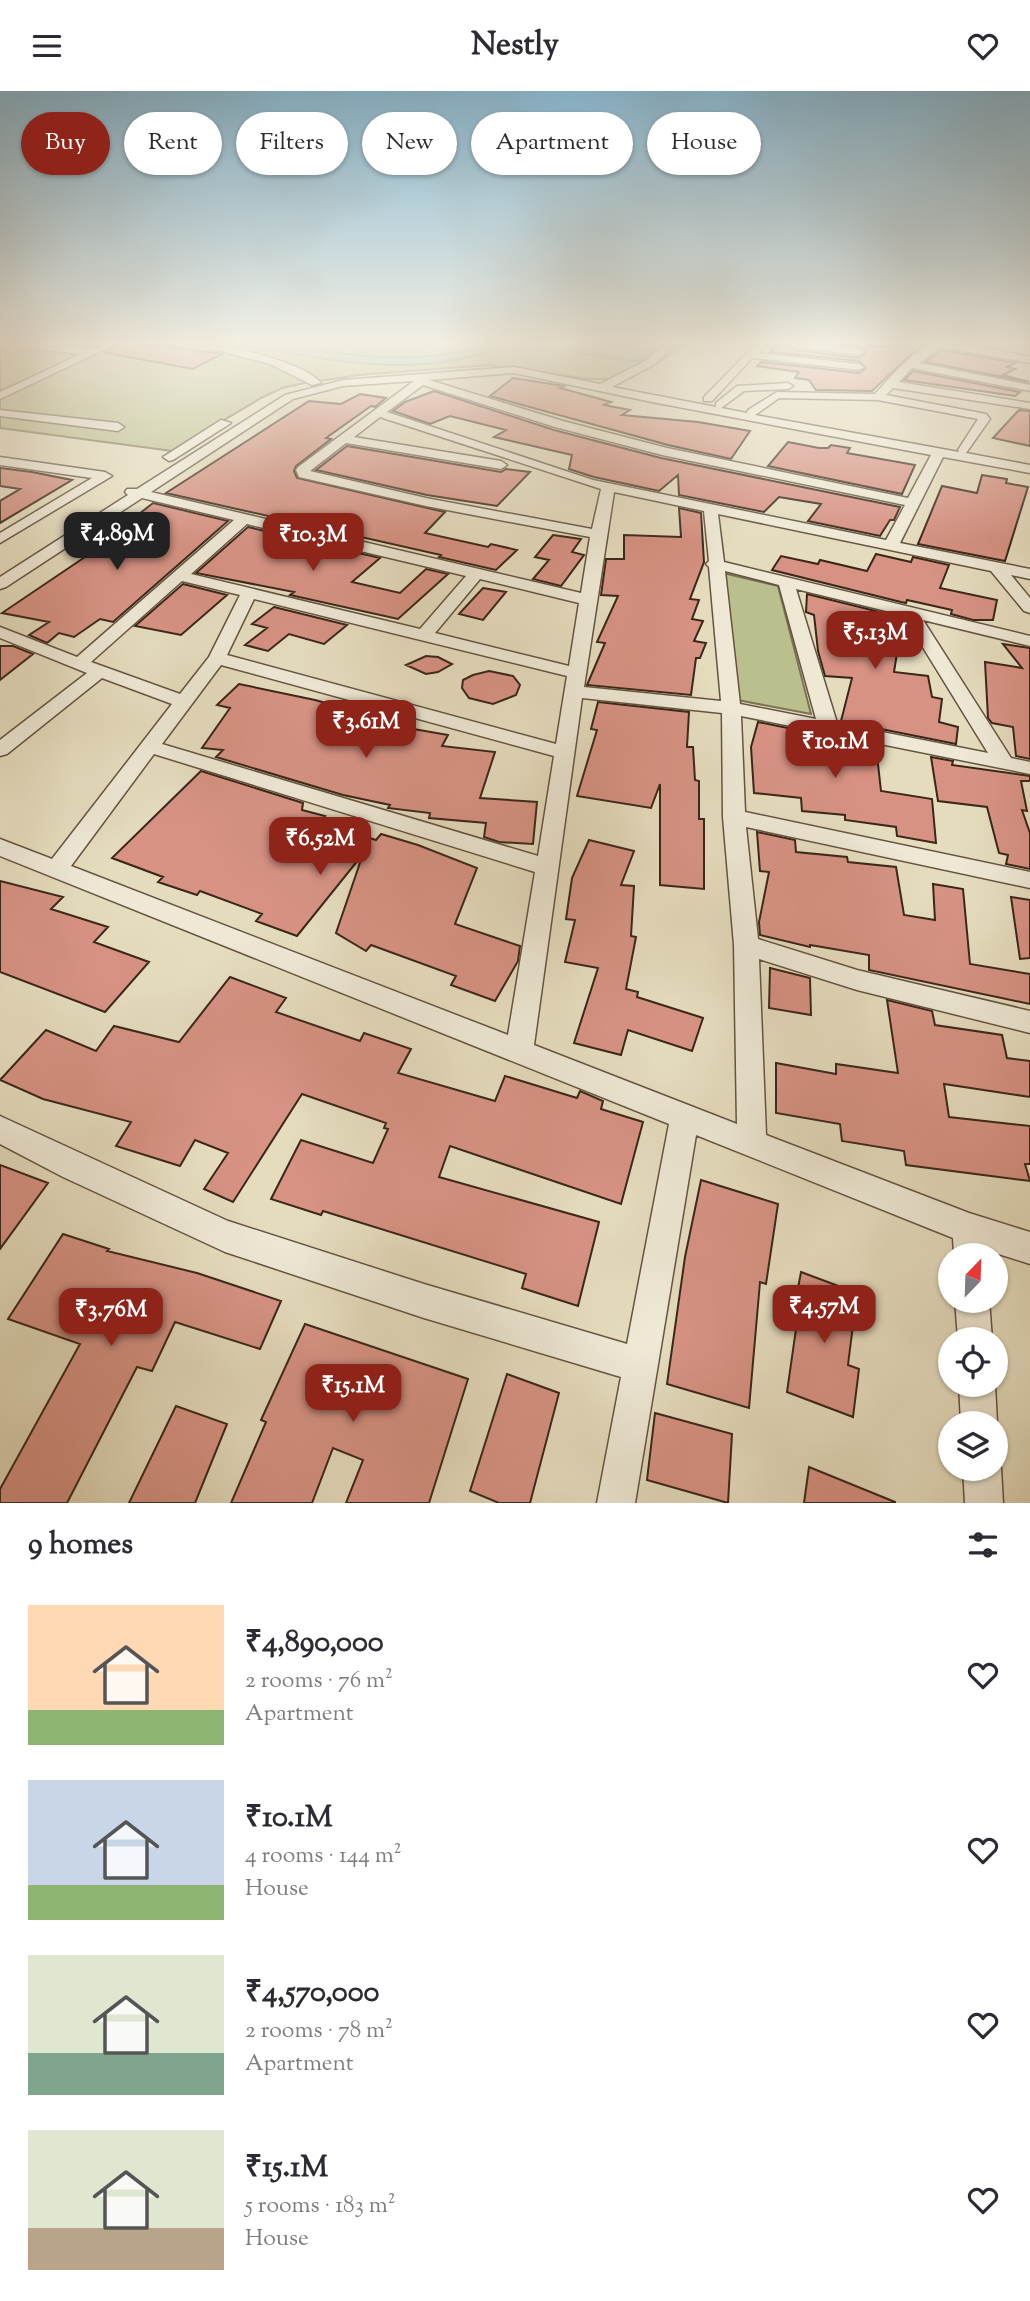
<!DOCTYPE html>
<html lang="en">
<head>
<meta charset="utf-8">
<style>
  body { margin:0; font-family:"Sorts Mill Goudy",serif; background:#f2f2f3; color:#2b2b33; height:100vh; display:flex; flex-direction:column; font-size:26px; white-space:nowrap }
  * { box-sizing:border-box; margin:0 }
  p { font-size:23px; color:#7c7c81 }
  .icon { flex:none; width:38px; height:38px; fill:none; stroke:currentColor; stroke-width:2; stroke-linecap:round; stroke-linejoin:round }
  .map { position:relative; height:1412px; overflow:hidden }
  .side { display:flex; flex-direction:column; background:#fff; flex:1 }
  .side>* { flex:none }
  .hud { position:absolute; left:21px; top:21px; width:989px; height:63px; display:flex; gap:14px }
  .needle { width:46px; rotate:23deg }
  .controls { position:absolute; left:938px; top:1152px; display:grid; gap:14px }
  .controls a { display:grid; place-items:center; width:70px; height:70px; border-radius:50%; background:#fff; box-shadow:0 2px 5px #0004; font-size:35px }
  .price { position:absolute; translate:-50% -60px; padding:0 16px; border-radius:14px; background:#8f2418; color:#fff; font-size:23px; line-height:46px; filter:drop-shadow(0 2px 4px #0008) }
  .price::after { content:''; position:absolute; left:50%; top:42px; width:21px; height:16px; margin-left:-10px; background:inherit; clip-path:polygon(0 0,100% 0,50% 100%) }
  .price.on { background:#222; color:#fff }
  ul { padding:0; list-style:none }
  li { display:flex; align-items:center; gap:21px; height:175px; padding:0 28px }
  li span { display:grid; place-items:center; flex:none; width:196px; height:140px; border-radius:0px; color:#555 }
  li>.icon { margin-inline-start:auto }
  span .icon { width:84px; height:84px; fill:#fffc; stroke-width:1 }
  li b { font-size:30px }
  h2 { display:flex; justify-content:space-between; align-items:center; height:84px; padding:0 28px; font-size:30px }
  .chip { padding:0 24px; border-radius:32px; background:#fff; box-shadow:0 2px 5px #0004; font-size:24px; line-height:63px }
  .chip.on { background:#8f2418; color:#fff }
  header { display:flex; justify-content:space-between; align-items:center; height:91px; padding:0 28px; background:#fff; font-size:32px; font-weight:800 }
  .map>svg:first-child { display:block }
  .green { fill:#bbbf8d; stroke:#7a7352; stroke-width:2 }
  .water { fill:#96bcb2; stroke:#718074; stroke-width:2 }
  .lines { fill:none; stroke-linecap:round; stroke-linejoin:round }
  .shore { stroke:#687265; stroke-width:2 }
  .building { fill:#d79284; stroke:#3a2718; stroke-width:2 }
  .minor-casing { stroke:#655442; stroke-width:3 }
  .path { stroke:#3a2718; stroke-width:2; stroke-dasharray:1 2; stroke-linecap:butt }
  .minor { fill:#eee8d5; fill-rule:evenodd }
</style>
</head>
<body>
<header><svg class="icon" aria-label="menu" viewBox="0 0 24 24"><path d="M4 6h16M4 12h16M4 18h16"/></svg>Nestly<svg class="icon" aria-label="heart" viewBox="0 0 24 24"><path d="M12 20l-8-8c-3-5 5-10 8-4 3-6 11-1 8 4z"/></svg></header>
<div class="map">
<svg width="1030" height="1412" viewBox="0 0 1030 1412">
  <rect width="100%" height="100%" fill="#e5dcbe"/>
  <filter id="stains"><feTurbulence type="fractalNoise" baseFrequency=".00286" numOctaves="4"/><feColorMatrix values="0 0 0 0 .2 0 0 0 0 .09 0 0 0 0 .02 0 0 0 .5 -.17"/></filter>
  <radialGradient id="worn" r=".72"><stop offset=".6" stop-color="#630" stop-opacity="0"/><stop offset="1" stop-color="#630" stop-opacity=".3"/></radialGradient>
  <!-- green -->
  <path class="green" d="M0,253H685L662,269L650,267L612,288H589L489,274L359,284L305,292L282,297L261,307L172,360L0,337Z
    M723,482L778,495L811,623L737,609Z"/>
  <!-- water -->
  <path class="water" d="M237,253H507C440,284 361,275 290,262C273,259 255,258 237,253Z
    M591,253H661L640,271L586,262L583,255Z"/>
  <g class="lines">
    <!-- shore -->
    <path class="shore" d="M276,253C348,265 420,276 491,253
      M325,253L380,258L459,253"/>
  </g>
  <!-- building -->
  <path class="building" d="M119,253H150L222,263L193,278L106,262Z
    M777,253H788L795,259L859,267L865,263V259L837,253L889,256L894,253L909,256L913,253L924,254L908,266L872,300L816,299L809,289L795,287L799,281L757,275L761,271L859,282L866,277L859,270L770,261Z
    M942,259L1015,272L1007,276L1015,278L1003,284L1029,291L925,271Z
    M913,280L1020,301L1015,305L904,289Z
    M513,287L564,295L560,297L611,311L604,314L630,319L622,324L698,331L750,340L731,368L668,354L490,305Z
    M434,300L554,339L661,367L900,416L894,429H890L880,445L808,430L821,413L779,406L764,421L679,404L678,384L659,400L594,386L569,378L572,364L494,346L506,339L450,325L430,333L393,320L405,311Z
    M360,303L386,307L375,316L371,315L326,347L331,348L296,375L294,380L297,387L445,421L425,442L488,456L491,453L517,459L496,479L439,466L441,464L166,402L309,310L341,313Z
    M1019,319L1030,320V355L993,347Z
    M788,351L819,357H828L831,354L850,357L847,362L915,374L902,403L768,375Z
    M347,355L501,381L506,378L530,381L497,415L427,404L316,379Z
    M0,377L32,381L72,389L0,432V410L20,398L0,395Z
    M982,384L1007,388L1006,392L1028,396L1005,470L918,453L942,395L977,402Z
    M153,412L228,430L113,531L100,528L74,546L59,542L47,552L29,544L49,531L2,522L82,468Z
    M679,417L701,422L704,471L690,508L699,509L692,528L703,530L694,550L706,552L700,567H696L691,604L587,594L605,552L597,551L618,505L601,504L606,468H624V444L681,446Z
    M248,436L380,467L352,491L400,502L426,478L448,483L398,528L290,504L294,501L196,482Z
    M553,444L581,448L572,461L584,464L561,495L533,488L549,469L535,466Z
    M876,463L911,471L913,466L949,474L940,497L997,509L993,529H973L951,523L952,519L907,509L906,512L901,511L772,479L781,465L818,473L820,469L867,480Z
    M183,493L227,504L181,544L135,535Z
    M483,497L506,501L483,529L459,523Z
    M807,503L900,526V543L894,581L928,585L932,606L942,608L939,631L958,636L956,653L841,630L852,587L825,585L818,560L814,524L806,521Z
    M274,516L347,534L324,553L289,543L268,560L245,554L267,537L252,533Z
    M1003,553L1030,557V668L1016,665L1013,636L992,632L988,627L985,571L1022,577Z
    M0,555H13L33,563L0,589Z
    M426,565L438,566L452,573L438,581L426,583L406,574Z
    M489,580L513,585L520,594L516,604L493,613L469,607L462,597L463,589L473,584Z
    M239,593L315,609L359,621L357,624L403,633L402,636L448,644L442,655L495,661L480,707L537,711L533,753L499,751L484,746L486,732L429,727L430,722L388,717L390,714L343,704L216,666L223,659L202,657L230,617L217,614Z
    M598,611L689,621L687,656H693L695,689L699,690V728H704V798L660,794V693L651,717L577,705L597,639L591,638Z
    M758,631L876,655L881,700L932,708L936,752L897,745L896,736L845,729V724L802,720L801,707L754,702L751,656Z
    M931,666L953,670L952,674L1030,685V690H1021L1027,720L1022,719L1030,742V778L1006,773L1008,764L999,762L987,716L938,710Z
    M201,680L303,712L302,719L325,725L319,731L376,749L381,743L418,754L477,777L455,833L520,855L518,870L495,910L451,894L456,885L371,854L366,860L336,842L363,763L297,845L256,830L262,823L200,800L197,804L158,791L163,786L112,767Z
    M757,741L795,749L796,761L847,766L848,771L896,776L904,824L935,829L933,793L963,798L970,873L1030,883V913L869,879V864L810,854V856L760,844L759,831L769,781L760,780Z
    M589,749L634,760L621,794L634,795L631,845L636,846L626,898L638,901L637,906L703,927L692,960L628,939L621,964L574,952L598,877L565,871L575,829L566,828L572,787Z
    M0,790L63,806L51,818L108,836L94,851L149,871L105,921L0,881Z
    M1011,806L1030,809V867L1020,868Z
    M770,877L810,887L811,924L769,917Z
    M230,886L286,907L276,921L360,950L364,942L411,958L398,982L495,1010L505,985L577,1007L580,1000L603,1010L601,1018L643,1031L621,1113L450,1055L439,1086L599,1131L578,1215L522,1197L526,1183L323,1120L321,1124L271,1108L301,1049L373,1072L388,1038L384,1037L386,1032L302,1003L233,1111L204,1098L228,1062L195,1049L180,1075L116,1055L131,1031L43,1008L0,989L46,939L96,960L114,935L179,951Z
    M887,909L932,920L935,934L1002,944L1007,967L1030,970V1006L944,993L949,1026L1030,1035V1073H1025L1030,1090L906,1074L904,1060L842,1050L840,1033L776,1022V972L836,983V973L898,982Z
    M0,1074L48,1092L0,1158Z
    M701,1089L778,1113L766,1193L760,1191L749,1317L667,1293L685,1166Z
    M63,1143L109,1158L107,1160L197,1182L281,1210L260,1258L175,1231L152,1280L137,1276L67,1412H0V1398L80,1253L8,1228Z
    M801,1181L857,1202L848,1274L859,1278L853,1326L787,1301L797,1231L792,1229Z
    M305,1233L468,1288L429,1412H346L363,1369L333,1357L312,1412H231L266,1331L261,1329Z
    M507,1283L559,1302L530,1412H499L470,1400Z
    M176,1315L227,1333L195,1412H129Z
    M655,1322L732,1343L728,1412L647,1389Z
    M809,1376L895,1411V1412H804Z"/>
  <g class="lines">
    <!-- minor casing -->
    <g class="minor-casing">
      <path id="minor" d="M13,253C38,252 63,257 88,258C98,258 106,253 116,253L0,308V301L81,263L18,256Z
        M195,253C223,252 304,271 321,292L312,294L270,273Z
        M665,253H675L655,273L612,296L716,316V312L737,295L788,292L793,295L788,298L744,300L721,317L747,322L748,319L777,301L875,303C889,288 913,259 933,253C950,247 1009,262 1030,266V272L941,256L919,272L1030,294V300L912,277L899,291L1030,312V318L893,297L886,304L986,323L990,328L966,362L1030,374V382L943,366L900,452L1030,478V488L1011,484L1030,507V522L1024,520L991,480L718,423L724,471L1030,545V555L923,529L1011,667L1030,671V683L741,625L745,721L1030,781V797L746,736L758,848L857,879L1030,920V942L857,899L759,868L766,1044L969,1122L1030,1141V1173L986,1159V1164H954L953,1147L696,1044L635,1412H597L621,1286L424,1227L225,1161L63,1086L0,1053V1025L228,1130L424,1193L627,1253L669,1033L0,765V748L52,768L172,613L102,587L7,663L0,665V649L87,582L0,547V536L77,566L234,429L142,407L6,496L0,498V486L128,404L125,401L127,398H137L285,304L343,289L514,276L600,293L647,269ZM514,282L652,311L931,364L908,407L667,357L563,330L429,289ZM414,290L298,376L296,379L299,386L426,415L590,446L581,502L151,401L293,308L343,295ZM423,294L555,336L662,364L905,414L886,449L593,389L387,321ZM779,307L878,309L978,328L958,359L959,361L755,324ZM380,326L601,398L592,438L426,407L310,380L346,352L501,378L507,374L501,370L354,346ZM614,401L704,420L709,470L706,473L709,476L721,610L584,596ZM247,433L466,485L420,538L191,483ZM725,480L779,494L816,628L740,613ZM480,488L579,512L569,575L435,542ZM182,490L240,504L209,566L180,603L91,571ZM796,498L903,524L988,662L837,632ZM254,508L567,585L556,653L227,564ZM221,574L554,665L538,765L162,653ZM582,607L722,622L723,726L734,854L737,1033L534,954ZM154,663L535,781L508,944L71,775Z
        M756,253H767L758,262L859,273L864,276L859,279L752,267L712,310H704V306Z
        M790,253H817L859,258L864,261L859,264L795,256Z
        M0,319L118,332L124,336L118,340L0,325Z
        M221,329L231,332L173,369L169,370L163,366Z
        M0,366L105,381L112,385L0,452V442L92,387L0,374Z
        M955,1209H989L992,1248H958Z
        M959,1293H995L997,1332L996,1335V1332H961Z
        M996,1365L1001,1377L1003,1412H965L963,1377H996Z"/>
    </g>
    <!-- path -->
    <path class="path" d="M575,253L573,257L577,262L623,270"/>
    <!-- minor -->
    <use href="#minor" class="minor"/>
  </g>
  <!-- sky -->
  <linearGradient id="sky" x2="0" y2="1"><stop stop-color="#87b7d2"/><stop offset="0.56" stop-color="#f3efe2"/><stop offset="1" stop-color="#f3efe2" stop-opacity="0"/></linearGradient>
  <rect width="1030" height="450" fill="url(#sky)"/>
  <rect width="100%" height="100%" filter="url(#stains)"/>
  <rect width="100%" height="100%" fill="url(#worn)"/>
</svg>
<div class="controls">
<a><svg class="needle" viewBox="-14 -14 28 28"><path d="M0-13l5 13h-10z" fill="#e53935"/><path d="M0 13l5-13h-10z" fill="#7c7c81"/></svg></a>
<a><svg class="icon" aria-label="locate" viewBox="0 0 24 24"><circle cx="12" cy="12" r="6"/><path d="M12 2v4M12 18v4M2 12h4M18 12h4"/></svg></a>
<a><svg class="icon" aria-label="layers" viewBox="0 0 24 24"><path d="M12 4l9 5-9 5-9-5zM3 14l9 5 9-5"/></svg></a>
</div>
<b class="price on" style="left:117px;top:481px">₹4.89M</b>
<b class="price" style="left:313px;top:482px">₹10.3M</b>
<b class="price" style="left:875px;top:580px">₹5.13M</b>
<b class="price" style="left:366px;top:669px">₹3.61M</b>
<b class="price" style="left:835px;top:689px">₹10.1M</b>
<b class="price" style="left:320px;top:786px">₹6.52M</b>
<b class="price" style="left:824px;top:1254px">₹4.57M</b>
<b class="price" style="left:111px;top:1257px">₹3.76M</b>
<b class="price" style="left:353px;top:1333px">₹15.1M</b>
<div class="hud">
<a class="chip on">Buy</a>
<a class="chip">Rent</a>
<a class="chip">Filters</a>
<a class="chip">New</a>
<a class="chip">Apartment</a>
<a class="chip">House</a>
</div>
</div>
<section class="side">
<h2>9 homes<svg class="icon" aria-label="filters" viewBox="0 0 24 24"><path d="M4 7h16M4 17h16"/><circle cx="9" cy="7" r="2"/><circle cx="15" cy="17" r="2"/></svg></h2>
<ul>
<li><span style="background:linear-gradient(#ffd9b3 75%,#8fb573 0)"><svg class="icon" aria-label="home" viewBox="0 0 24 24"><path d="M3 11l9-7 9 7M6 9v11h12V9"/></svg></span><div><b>₹4,890,000</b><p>2 rooms · 76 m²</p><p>Apartment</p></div><svg class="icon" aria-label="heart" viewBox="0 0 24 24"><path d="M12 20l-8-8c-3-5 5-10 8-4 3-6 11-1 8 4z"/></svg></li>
<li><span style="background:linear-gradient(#c9d6e8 75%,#8fb573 0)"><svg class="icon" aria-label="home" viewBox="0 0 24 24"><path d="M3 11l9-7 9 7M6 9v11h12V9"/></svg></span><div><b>₹10.1M</b><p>4 rooms · 144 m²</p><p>House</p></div><svg class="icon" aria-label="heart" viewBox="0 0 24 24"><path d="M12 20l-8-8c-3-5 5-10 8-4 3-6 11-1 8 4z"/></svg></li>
<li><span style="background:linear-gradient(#dfe7d0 70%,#7fa58c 0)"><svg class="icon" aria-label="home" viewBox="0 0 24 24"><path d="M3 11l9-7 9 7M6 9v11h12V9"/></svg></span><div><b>₹4,570,000</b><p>2 rooms · 78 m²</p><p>Apartment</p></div><svg class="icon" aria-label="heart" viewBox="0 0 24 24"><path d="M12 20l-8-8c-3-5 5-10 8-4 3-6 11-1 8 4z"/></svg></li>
<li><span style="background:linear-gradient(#dfe7d0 70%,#b9a48a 0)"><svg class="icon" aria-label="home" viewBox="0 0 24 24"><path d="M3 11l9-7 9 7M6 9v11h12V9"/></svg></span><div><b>₹15.1M</b><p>5 rooms · 183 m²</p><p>House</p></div><svg class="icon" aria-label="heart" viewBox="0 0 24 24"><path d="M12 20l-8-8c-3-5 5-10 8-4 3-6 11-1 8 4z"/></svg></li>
</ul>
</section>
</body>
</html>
